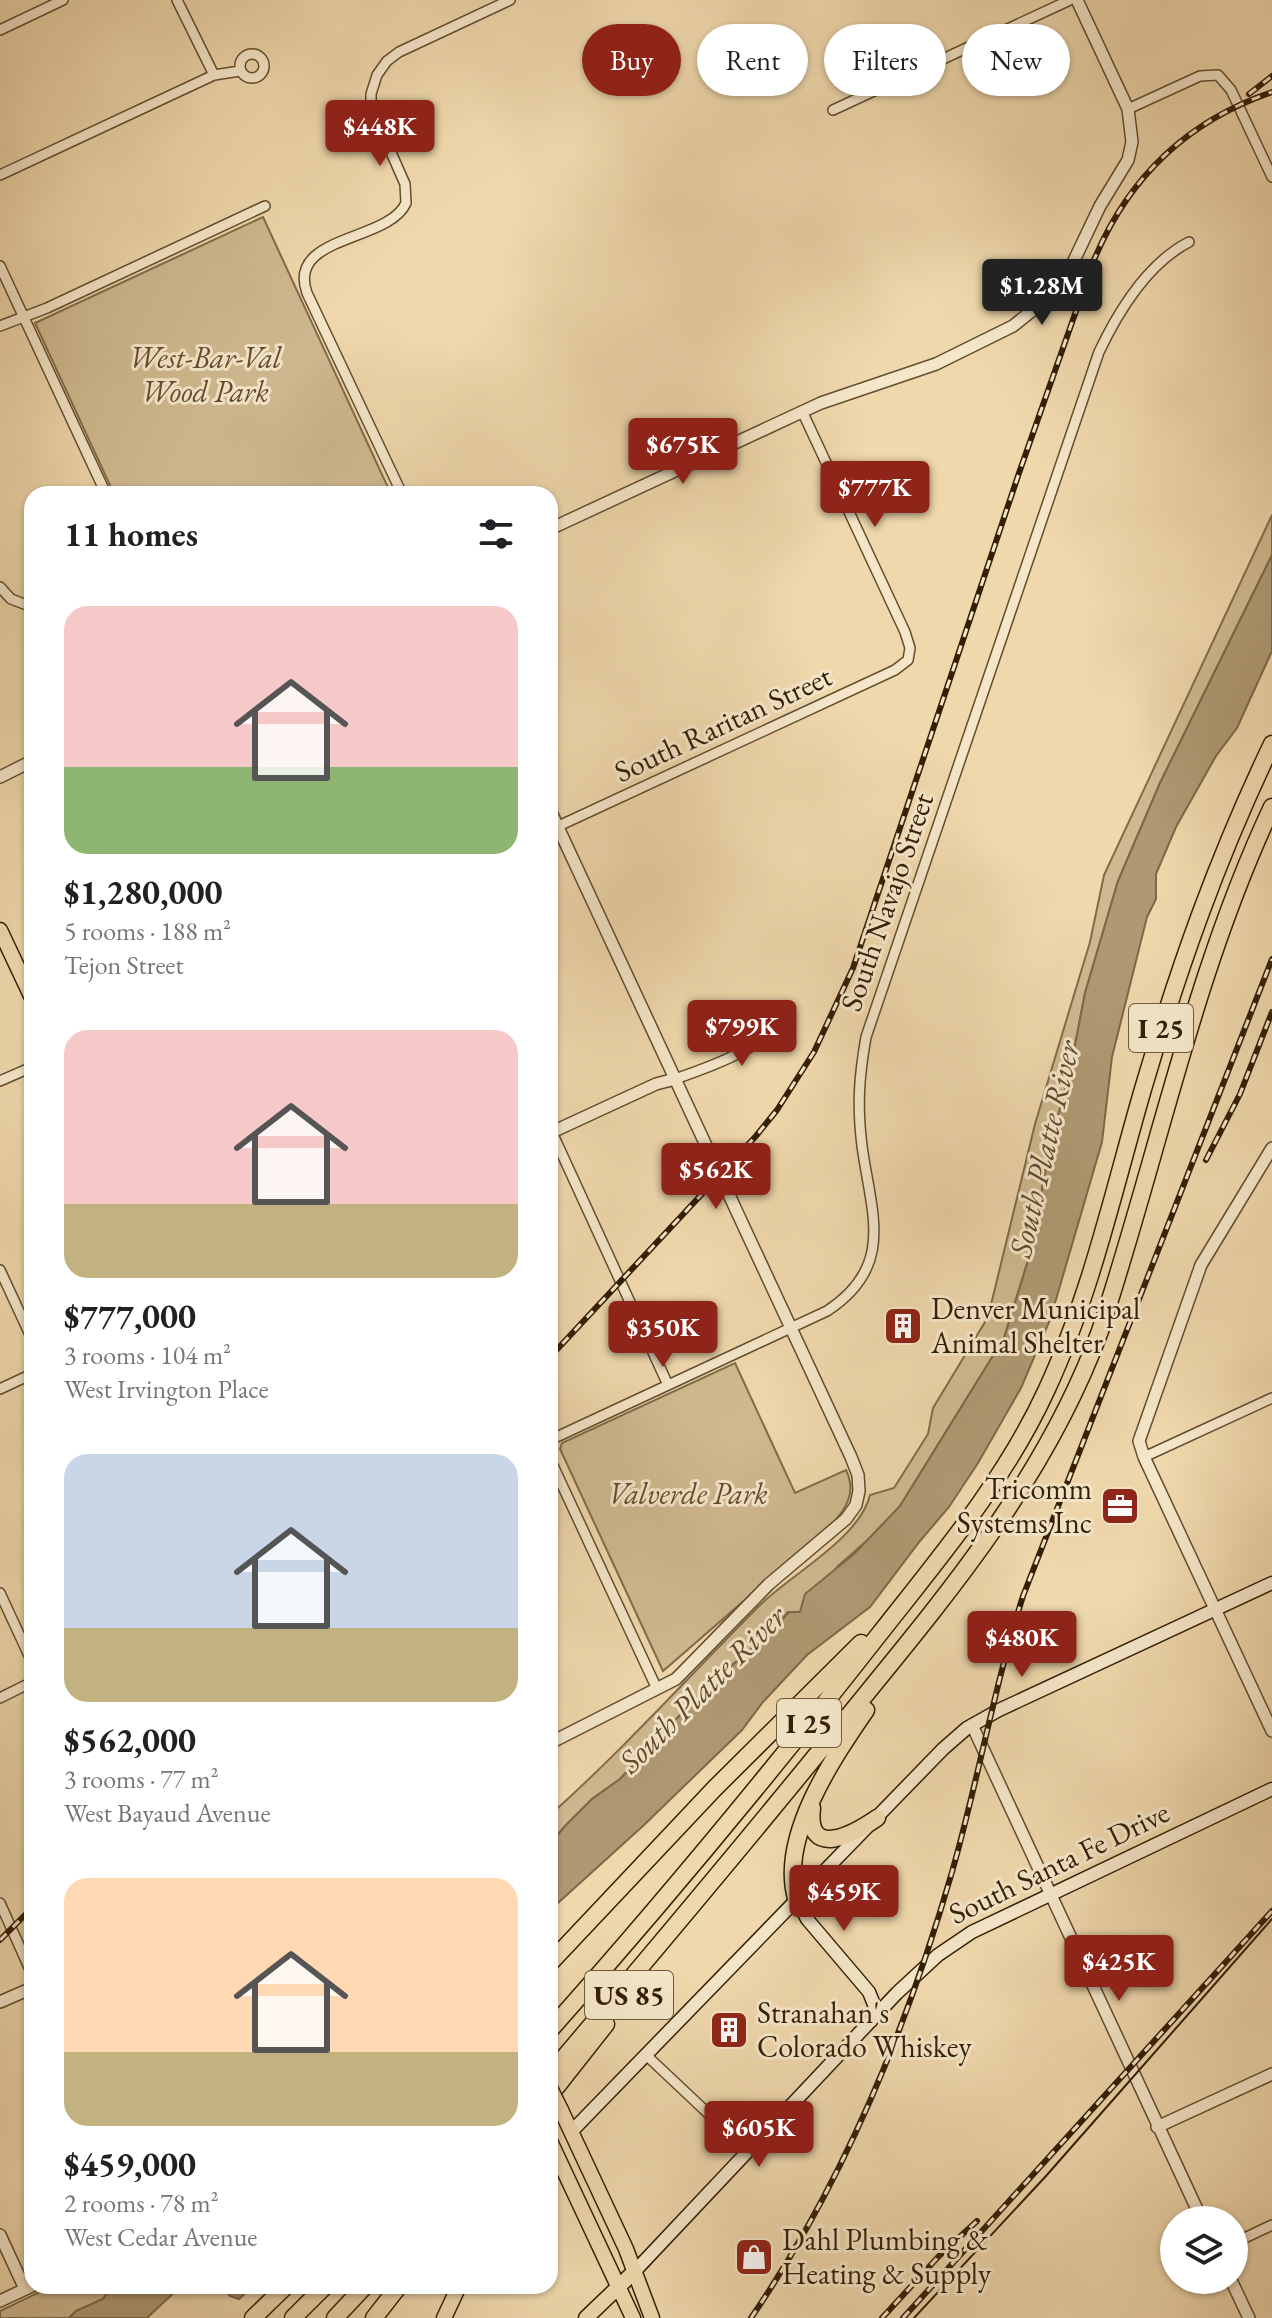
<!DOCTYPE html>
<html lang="en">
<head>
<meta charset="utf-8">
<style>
  body { margin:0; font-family:"EB Garamond",serif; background:#f6f6f6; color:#202124; height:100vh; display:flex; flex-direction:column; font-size:30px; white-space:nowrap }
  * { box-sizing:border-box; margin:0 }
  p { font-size:26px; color:#757577 }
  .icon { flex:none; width:44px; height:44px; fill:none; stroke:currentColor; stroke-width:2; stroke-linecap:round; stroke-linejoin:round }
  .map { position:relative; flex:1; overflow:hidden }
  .details { position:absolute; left:24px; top:486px; width:534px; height:1808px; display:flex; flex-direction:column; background:#fff; border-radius:24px; box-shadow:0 2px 6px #0004 }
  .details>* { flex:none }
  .top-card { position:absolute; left:582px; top:24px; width:570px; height:72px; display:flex; gap:16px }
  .buttons { position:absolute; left:1160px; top:2206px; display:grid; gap:16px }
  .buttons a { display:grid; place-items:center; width:88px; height:88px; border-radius:50%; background:#fff; box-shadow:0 2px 6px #0004; font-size:40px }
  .price { position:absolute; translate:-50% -68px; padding:0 18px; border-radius:8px; background:#8f2418; color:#fff; font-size:26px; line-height:52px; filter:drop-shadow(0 2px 4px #0008) }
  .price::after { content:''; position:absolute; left:50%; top:48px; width:24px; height:18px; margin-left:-12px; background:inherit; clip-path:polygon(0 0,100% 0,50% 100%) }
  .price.current { background:#222; color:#fff }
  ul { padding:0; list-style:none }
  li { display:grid; align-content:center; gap:16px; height:424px; padding:0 40px }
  li span { display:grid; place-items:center; height:248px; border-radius:24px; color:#555 }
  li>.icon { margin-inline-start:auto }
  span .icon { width:144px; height:144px; fill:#fffc; stroke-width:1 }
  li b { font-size:34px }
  h2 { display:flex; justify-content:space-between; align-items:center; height:96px; padding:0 40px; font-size:34px }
  .chip { padding:0 28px; border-radius:36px; background:#fff; box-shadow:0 2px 6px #0004; font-size:28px; line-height:72px }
  .chip.current { background:#8f2418; color:#fff }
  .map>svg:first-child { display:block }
  .green { fill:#cfb990; stroke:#816c4a; stroke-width:2 }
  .water { fill:#af9973; stroke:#7d6847; stroke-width:2 }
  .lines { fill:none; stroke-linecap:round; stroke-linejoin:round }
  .minor-casing { stroke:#624d2f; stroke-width:12 }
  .tertiary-casing { stroke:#624d2f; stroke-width:14 }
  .secondary-casing { stroke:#331f05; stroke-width:15 }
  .primary-casing { stroke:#331f05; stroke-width:17 }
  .motorway-casing { stroke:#331f05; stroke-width:19 }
  .minor { stroke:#f5e6c9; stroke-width:9 }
  .tertiary { stroke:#f5e6c9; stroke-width:11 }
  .secondary { stroke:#f5e6c9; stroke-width:12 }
  .primary { stroke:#efd8ac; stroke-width:14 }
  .motorway { stroke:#efd8ac; stroke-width:16 }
  .tram { stroke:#331f05; stroke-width:2 }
  .rail-casing { stroke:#331f05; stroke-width:6 }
  .rail { stroke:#f5e6c9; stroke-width:3; stroke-dasharray:9; stroke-linecap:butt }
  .primary-bridge-casing { stroke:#331f05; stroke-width:17; stroke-linecap:butt }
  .primary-bridge { stroke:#efd8ac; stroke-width:14 }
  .labels { text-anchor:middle; stroke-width:6; stroke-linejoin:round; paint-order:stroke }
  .shield { fill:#f5e6c9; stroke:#6d5b40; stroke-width:2 }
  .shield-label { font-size:28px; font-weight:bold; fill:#331f05 }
  .park-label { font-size:30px; font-style:italic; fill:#624d2f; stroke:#f5e6c9 }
  .street-label { font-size:30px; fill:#331f05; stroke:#f5e6c9 }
  .poi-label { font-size:30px; fill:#331f05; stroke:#f5e6c9; text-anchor:start }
  .water-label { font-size:32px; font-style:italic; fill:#5e4a2c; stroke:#f5e6c9 }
</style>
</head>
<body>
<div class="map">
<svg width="1272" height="2318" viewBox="0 0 1272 2318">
  <rect width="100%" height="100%" fill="#efd8ac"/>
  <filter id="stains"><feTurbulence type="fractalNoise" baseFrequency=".0025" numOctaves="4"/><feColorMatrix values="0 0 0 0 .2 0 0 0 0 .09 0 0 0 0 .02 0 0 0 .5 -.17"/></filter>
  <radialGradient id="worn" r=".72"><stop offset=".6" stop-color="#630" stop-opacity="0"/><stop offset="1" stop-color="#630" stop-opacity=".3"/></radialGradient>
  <!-- green -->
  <path class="green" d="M263,217L391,494H114L35,323Z
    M1272,515V555L1160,783L1118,881L1085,993L1071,1066L1048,1155L1031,1251L1004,1338L900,1506L879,1530L838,1566L800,1612H788L770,1633L730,1667L711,1691L683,1712L620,1779L592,1799L565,1826L550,1844V1815C624,1749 689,1676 759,1606C790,1575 860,1538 870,1495L894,1488L928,1434L933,1408L988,1317L1035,1124L1090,942L1104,875Z
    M735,1363L795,1493L846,1470C857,1493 846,1509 830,1526L663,1671L560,1449L562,1443Z
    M52,2286H112L103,2299L76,2311L69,2318H0V2311Z"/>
  <!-- water -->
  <path class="water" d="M1272,555V651L1237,728L1216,756L1176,827L1156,874V899L1147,917L1112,1057L1102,1142L1050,1320L1021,1388L978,1463L949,1507L920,1541L870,1607L807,1655L763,1702L742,1730L644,1825L558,1903L550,1915V1844L565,1826L592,1799L620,1779L683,1712L711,1691L730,1667L770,1633L789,1612H800L805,1594L854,1554L900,1506L1004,1338L1031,1251L1048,1155L1071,1066L1085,993L1118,881L1160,783Z
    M112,2286H181L147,2318H69L76,2311L103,2299Z
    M222,2286H253L239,2299L230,2296Z"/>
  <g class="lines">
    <!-- minor casing -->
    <g class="minor-casing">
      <path id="minor" d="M177,0L214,75
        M0,30L63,0
        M240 66a12 12 0 1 1 24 0a12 12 0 1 1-24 0Z
        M1128,109L1200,76L1218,75L1231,90L1272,177
        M833,110L1070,0
        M0,175L214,75L240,71
        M0,266L106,494
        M0,326L47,308L265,206
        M402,494L307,293C286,235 389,242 406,203L405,184L371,107V94L377,75L387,61L399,52L510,0
        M0,587L11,599L32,607
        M550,830L895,670L908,660L910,648L905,632L802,411
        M675,1079C707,1068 763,1048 783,1020
        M0,1081L32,1067
        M550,1128L668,1385
        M0,1270L32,1339
        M0,1389L32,1374
        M550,1440L827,1311C896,1266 871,1213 862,1146C857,1105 859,1077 866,1037L1099,352C1118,312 1148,263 1189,242
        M1144,1457L1272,1398
        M550,1459L657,1689
        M0,1593L32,1662
        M0,1698L32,1682
        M0,1903L32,1974
        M645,2054L749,2152
        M1234,2243L1272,2225"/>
    </g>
    <!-- tertiary casing -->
    <g class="tertiary-casing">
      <path id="tertiary" d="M550,529L821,403L936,364L1013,326L1048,298L1069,271L1100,206L1128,160L1132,142L1128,109L1077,0
        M0,777L32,761
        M550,810L851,1457L858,1475L859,1491L856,1505L846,1519L769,1584L676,1679L550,1743
        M550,1133L656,1084L675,1079
        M1272,1148L1201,1265L1139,1441L1144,1457L1272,1731
        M972,1725L1202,2220
        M0,2002L32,1988
        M1157,2127L1272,2074
        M0,2235L25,2289
        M1231,2280L1249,2318
        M0,2301L32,2286"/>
    </g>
    <!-- secondary casing -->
    <g class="secondary-casing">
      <path id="secondary" d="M796,1898L807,1919L869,1992L875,2007L871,2021
        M571,2132L943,1749L967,1728L999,1710L1272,1583
        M635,2271L897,1993L938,1955L972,1932L1272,1789"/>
    </g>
    <!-- primary casing -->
    <g class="primary-casing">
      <path id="primary" d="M0,930L32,998
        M561,2110L626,2249L652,2318
        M550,2141L633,2318
        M444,2318L459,2286
        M586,2318L635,2271"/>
    </g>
    <!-- motorway casing -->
    <g class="motorway-casing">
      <path id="motorway" d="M812,1808C806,1861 855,1833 877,1818
        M796,1898C779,1837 833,1758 866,1710
        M550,1963L715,1788L861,1643
        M550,2030C663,1903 772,1771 877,1637C939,1558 1005,1481 1047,1389C1091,1294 1114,1189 1143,1089C1179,967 1217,859 1272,744
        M550,2074C651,1955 751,1836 849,1715C947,1595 1046,1478 1100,1331C1158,1156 1193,975 1272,807
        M550,2095L606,2024
        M253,2318L286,2286
        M293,2318L325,2286
        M335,2318L365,2286
        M374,2318L399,2286"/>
    </g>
    <!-- minor -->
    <use href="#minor" class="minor"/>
    <!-- tertiary -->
    <use href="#tertiary" class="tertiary"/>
    <!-- secondary -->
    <use href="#secondary" class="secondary"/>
    <!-- primary -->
    <use href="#primary" class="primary"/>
    <!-- motorway -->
    <use href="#motorway" class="motorway"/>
    <!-- tram -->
    <path class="tram" d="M914,2318L1046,2176L1272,1919"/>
    <!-- rail casing -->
    <g class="rail-casing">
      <path id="rail" d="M1249,94L1272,76
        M1206,1160L1240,1094L1272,1012
        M550,1357L756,1136L777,1110L814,1052L853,968L1019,473L1094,260C1128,178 1187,121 1272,92
        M0,1940L32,1908
        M751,2318C843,2183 907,2028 952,1872C978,1781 994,1687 1023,1596L1272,959
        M882,2318L939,2256L977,2221
        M903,2318L1272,1911"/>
    </g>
    <!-- rail -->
    <use href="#rail" class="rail"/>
    <!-- primary-bridge casing -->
    <g class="primary-bridge-casing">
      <path id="primary-bridge" d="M550,2088L561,2110"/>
    </g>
    <!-- primary-bridge -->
    <use href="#primary-bridge" class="primary-bridge"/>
  </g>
  <!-- icons -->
  <defs>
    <g id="building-square" transform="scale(2)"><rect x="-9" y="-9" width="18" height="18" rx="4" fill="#8f2418" stroke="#f5e6c9"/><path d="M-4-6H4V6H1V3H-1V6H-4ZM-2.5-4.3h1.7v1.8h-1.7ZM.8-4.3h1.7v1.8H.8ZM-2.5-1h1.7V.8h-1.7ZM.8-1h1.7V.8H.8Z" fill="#fff"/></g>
    <g id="office-square" transform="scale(2)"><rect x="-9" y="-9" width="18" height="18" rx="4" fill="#8f2418" stroke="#f5e6c9"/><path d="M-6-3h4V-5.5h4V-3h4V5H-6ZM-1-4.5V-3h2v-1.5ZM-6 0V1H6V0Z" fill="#fff"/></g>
    <g id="shop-square" transform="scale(2)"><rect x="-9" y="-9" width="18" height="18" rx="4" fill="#8f2418" stroke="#f5e6c9"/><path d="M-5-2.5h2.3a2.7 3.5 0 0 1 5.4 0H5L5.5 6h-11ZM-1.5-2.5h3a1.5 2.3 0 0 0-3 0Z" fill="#fff"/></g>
  </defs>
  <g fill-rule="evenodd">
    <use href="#building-square" x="903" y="1326"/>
    <use href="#office-square" x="1120" y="1506"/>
    <use href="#building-square" x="729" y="2030"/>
    <use href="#shop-square" x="754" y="2257"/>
  </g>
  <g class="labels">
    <!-- shield labels -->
    <g class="shield">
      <rect x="1129" y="1004" width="64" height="48" rx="6"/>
      <rect x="777" y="1699" width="64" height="48" rx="6"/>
      <rect x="585" y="1971" width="88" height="48" rx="6"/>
    </g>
    <g class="shield-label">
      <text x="1161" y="1038">I 25</text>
      <text x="809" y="1733">I 25</text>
      <text x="629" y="2005">US 85</text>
    </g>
    <!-- park labels -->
    <g class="park-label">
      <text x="205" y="368">West-Bar-Val<tspan x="205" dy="34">Wood Park</tspan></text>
      <text x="688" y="1504">Valverde Park</text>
    </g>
    <!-- street labels -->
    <g class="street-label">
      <text transform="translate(723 724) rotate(-25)" y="10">South Raritan Street</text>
      <text transform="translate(887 902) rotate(-71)" y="10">South Navajo Street</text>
      <text transform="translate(1059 1863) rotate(-26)" y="10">South Santa Fe Drive</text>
    </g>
    <!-- poi labels -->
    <g class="poi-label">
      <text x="931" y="1319">Denver Municipal<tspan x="931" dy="34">Animal Shelter</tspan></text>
      <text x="1092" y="1499" text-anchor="end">Tricomm<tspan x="1092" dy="34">Systems Inc</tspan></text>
      <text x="757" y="2023">Stranahan's<tspan x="757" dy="34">Colorado Whiskey</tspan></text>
      <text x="782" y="2250">Dahl Plumbing &amp;<tspan x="782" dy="34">Heating &amp; Supply</tspan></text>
    </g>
    <!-- water labels -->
    <g class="water-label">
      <text transform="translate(1044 1149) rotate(-77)" y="11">South Platte River</text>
      <text transform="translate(702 1689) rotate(-45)" y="11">South Platte River</text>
    </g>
  </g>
  <rect width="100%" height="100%" filter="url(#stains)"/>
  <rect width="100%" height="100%" fill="url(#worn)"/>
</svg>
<div class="buttons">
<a><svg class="icon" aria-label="layers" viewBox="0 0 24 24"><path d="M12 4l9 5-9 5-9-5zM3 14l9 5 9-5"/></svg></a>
</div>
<b class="price" style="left:380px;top:168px">$448K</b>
<b class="price current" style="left:1042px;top:327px">$1.28M</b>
<b class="price" style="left:683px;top:486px">$675K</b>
<b class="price" style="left:875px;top:529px">$777K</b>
<b class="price" style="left:742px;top:1068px">$799K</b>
<b class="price" style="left:716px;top:1211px">$562K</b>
<b class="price" style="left:663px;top:1369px">$350K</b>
<b class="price" style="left:1022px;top:1679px">$480K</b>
<b class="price" style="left:844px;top:1933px">$459K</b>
<b class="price" style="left:1119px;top:2003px">$425K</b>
<b class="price" style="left:759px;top:2169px">$605K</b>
<div class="top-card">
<a class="chip current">Buy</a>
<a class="chip">Rent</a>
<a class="chip">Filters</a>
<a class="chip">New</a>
</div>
<section class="details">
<h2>11 homes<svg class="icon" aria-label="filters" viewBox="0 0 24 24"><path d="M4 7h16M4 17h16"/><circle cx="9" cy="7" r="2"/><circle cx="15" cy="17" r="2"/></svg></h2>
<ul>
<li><span style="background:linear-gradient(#f6c9c9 65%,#8fb573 0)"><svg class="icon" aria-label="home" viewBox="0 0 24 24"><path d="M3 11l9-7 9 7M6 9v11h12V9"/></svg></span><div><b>$1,280,000</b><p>5 rooms · 188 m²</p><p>Tejon Street</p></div></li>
<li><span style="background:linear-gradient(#f6c9c9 70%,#c2b280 0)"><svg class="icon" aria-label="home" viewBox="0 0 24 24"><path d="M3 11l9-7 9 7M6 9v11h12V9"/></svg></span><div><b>$777,000</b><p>3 rooms · 104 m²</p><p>West Irvington Place</p></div></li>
<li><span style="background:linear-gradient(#c9d6e8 70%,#c2b280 0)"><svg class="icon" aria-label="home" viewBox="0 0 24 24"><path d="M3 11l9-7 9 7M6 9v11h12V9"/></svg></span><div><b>$562,000</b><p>3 rooms · 77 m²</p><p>West Bayaud Avenue</p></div></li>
<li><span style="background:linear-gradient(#ffd9b3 70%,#c2b280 0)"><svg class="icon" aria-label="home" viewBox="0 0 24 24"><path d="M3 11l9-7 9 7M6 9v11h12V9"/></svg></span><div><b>$459,000</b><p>2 rooms · 78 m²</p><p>West Cedar Avenue</p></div></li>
</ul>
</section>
</div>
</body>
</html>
